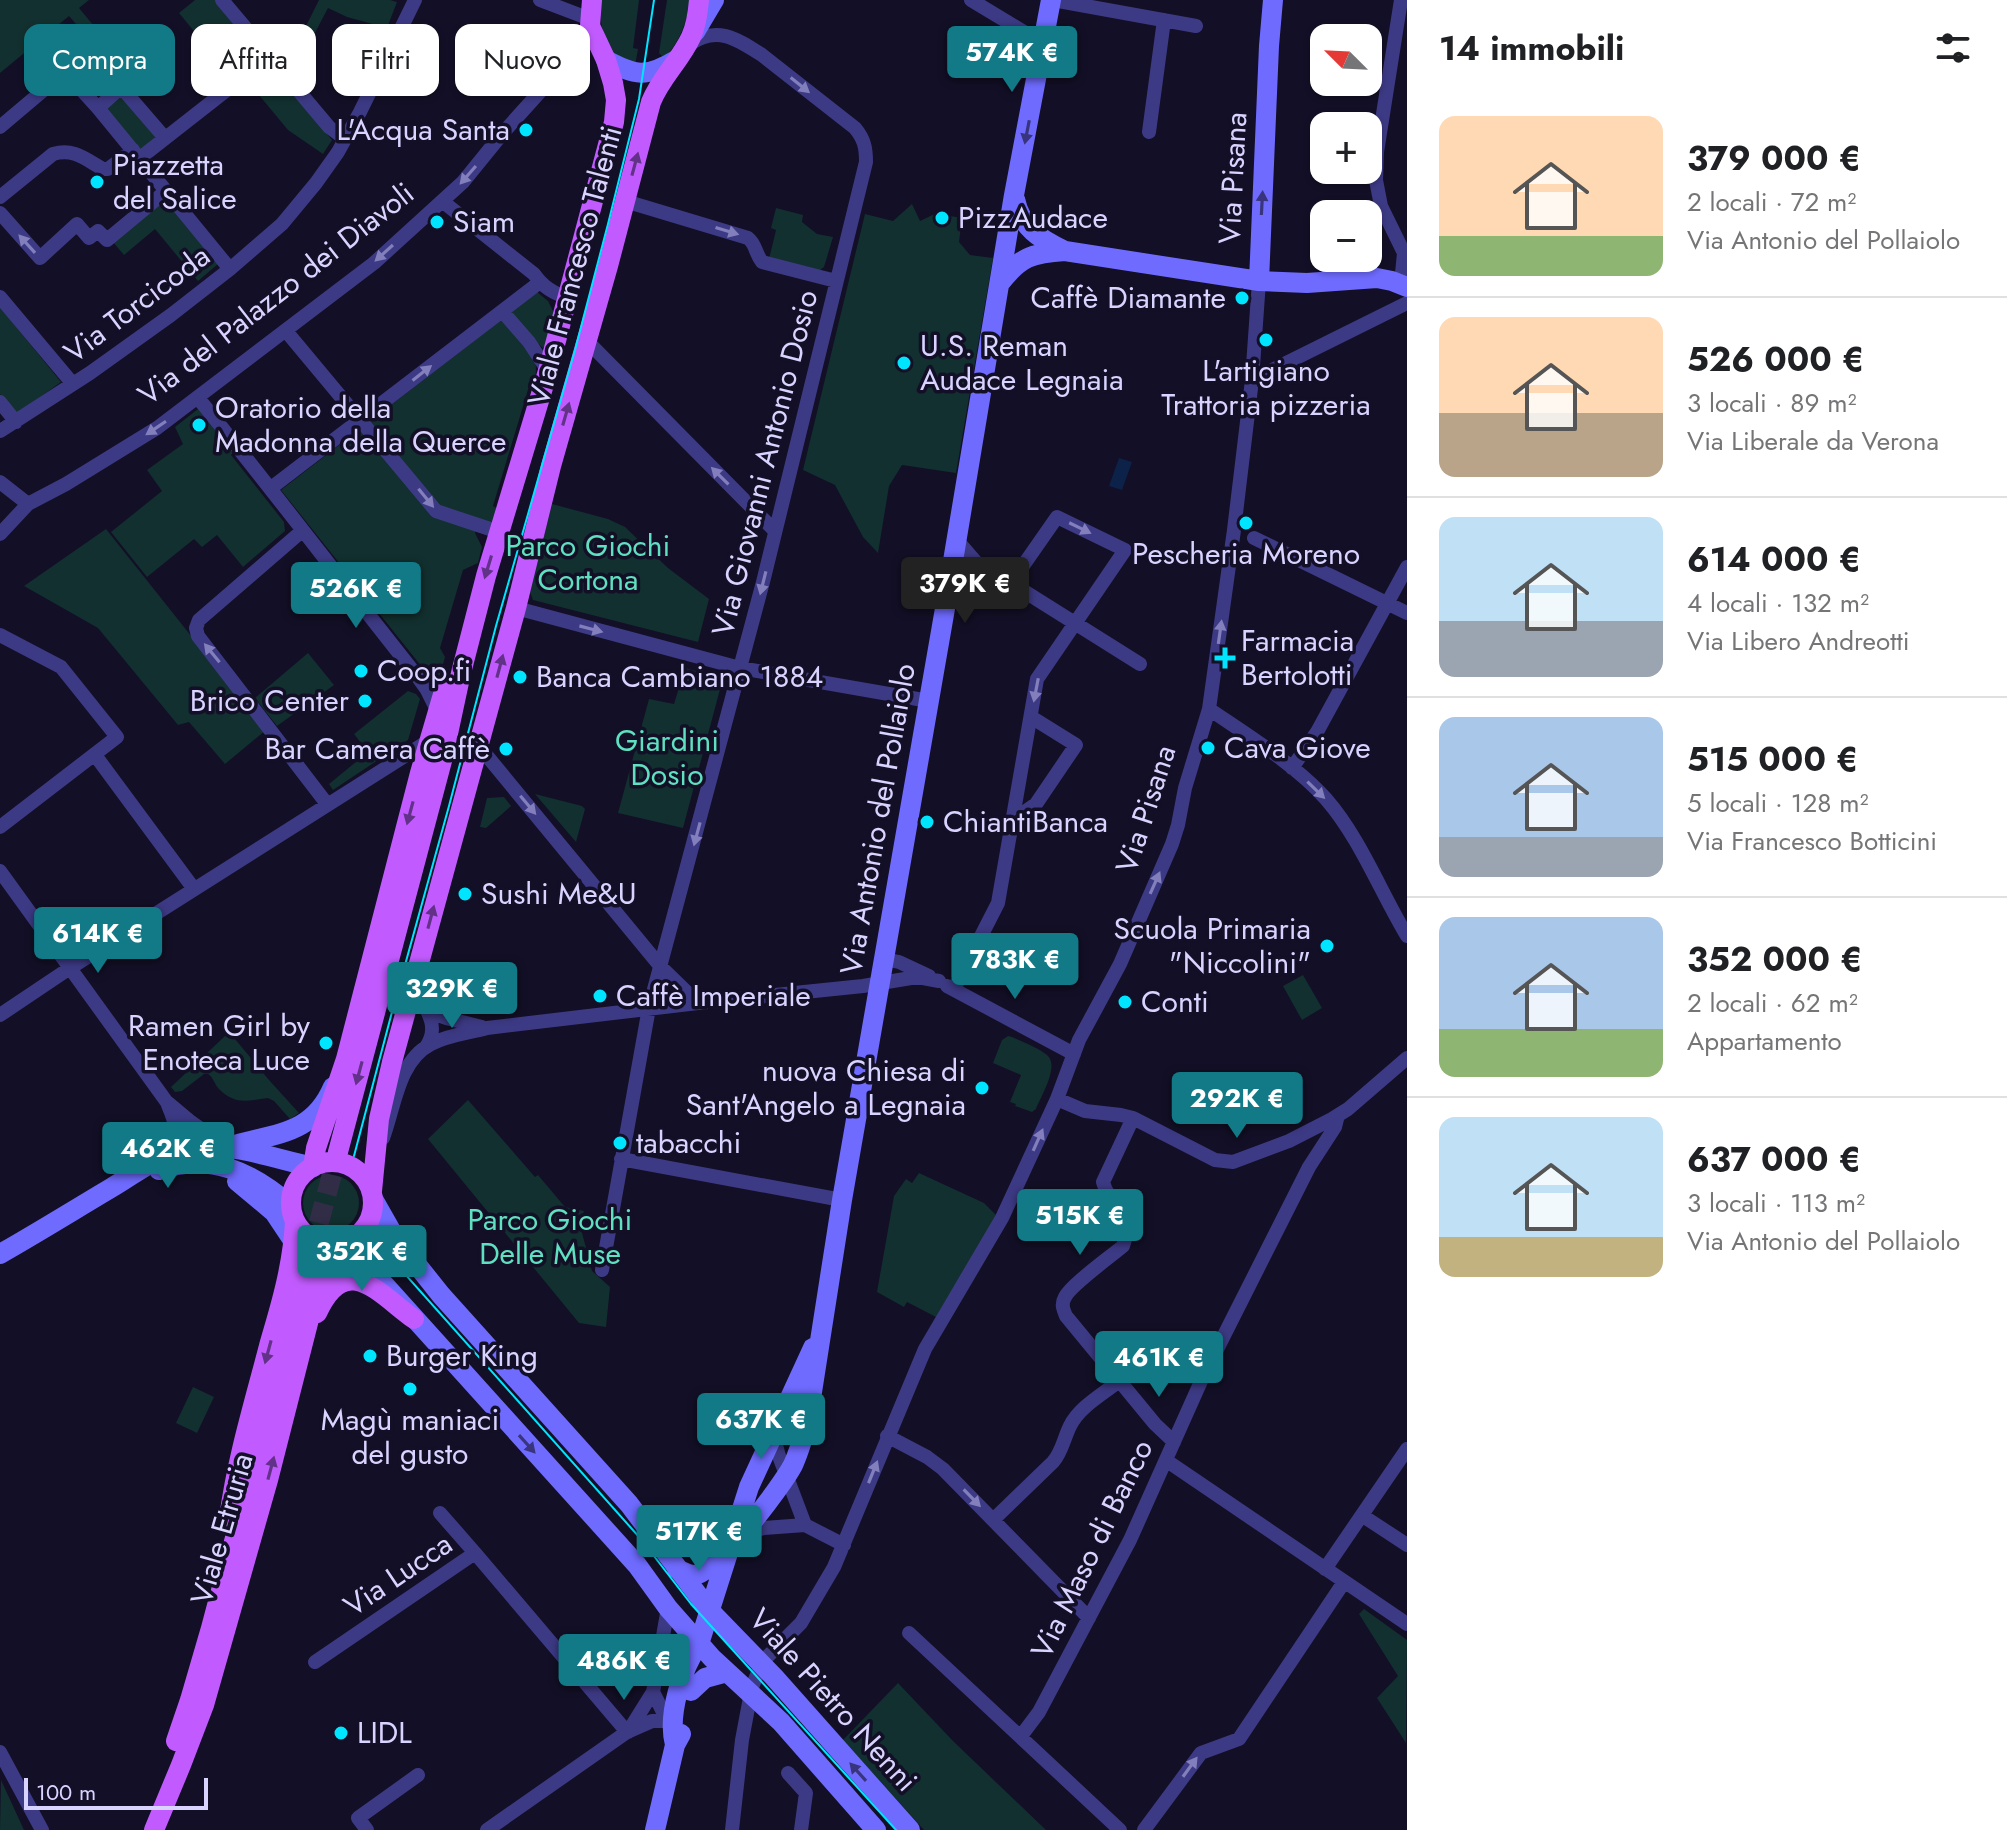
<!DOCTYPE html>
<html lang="it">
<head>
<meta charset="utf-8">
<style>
  body { margin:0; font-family:Jost,sans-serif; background:#f2f2f2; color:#202124; height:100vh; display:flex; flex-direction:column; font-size:30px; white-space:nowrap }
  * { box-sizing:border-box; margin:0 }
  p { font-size:26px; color:#757577 }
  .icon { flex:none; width:44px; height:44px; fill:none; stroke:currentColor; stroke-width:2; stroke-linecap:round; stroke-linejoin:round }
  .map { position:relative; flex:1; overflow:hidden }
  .drawer { display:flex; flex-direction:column; background:#fff; width:600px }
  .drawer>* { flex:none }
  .guide { position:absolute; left:24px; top:24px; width:760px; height:72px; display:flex; gap:16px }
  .needle { width:52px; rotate:294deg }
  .tools { position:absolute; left:1310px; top:24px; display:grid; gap:16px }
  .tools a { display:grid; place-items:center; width:72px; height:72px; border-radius:16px; background:#fff; box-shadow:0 2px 6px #0004; font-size:40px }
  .scale { position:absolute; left:24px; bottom:20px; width:184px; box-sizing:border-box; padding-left:8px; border:4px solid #d9d4ff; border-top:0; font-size:22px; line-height:28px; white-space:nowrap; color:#d9d4ff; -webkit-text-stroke:6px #130f26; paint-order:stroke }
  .price { position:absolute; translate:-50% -68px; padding:0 18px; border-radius:8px; background:#127987; color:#fff; font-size:26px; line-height:52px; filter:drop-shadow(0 2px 4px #0008) }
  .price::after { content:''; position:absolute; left:50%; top:48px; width:24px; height:18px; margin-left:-12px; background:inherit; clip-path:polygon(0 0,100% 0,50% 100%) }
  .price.active { background:#222; color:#fff }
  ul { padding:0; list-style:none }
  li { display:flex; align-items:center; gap:24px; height:200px; padding:0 32px }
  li+li { border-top:2px solid #e0e0e0 }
  li span { display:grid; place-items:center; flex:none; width:224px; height:160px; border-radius:16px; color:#555 }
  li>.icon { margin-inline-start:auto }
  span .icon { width:96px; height:96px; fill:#fffc; stroke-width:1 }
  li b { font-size:34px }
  h2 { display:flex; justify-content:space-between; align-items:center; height:96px; padding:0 32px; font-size:34px }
  .chip { padding:0 28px; border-radius:16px; background:#fff; box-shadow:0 2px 6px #0004; font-size:28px; line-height:72px }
  .chip.active { background:#127987; color:#fff }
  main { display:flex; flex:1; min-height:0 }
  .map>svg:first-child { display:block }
  .green { fill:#12302f }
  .water { fill:#0c2248 }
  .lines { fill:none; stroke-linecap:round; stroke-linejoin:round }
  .primary-tunnel { stroke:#312d47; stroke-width:20; stroke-dasharray:20 10; stroke-linecap:butt }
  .street { stroke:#3d3a85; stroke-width:14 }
  .secondary { stroke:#6f6bff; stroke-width:20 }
  .primary { stroke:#c25bff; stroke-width:20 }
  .tram { stroke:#00e5ff; stroke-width:2 }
  .oneway { fill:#837fbc }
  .oneway2 { fill:#38347d }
  .oneway3 { fill:#623188 }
  .poi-dot { fill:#00e5ff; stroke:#130f26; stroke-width:3 }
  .labels { text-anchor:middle; stroke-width:7; stroke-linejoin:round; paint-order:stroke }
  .poi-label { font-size:30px; fill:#d9d4ff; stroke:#130f26; text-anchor:start }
  .street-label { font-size:30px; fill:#d9d4ff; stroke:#130f26 }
  .park-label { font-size:30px; fill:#5fe0c0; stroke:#130f26 }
</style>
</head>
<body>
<main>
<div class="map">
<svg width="1407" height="1830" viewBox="0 0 1407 1830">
  <rect width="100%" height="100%" fill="#130f26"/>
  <!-- green -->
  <path class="green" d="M0,0H89L79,8L123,61L114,68L69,16L0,73Z
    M195,0H215L263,57L234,80L179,13Z
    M319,0H390L397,2L387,28L347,17L328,8L306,50L294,60L284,49L303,32Z
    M600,0H639L633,48L638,49L634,71C629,67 621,63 617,59C602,43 600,20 600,0Z
    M667,0H690C687,21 680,43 664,58L659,53Z
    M268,67L272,68L332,140L323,154L288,130L249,83Z
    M121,91L160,137L141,153L102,108Z
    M166,196L218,264L198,281L155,229L124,255L112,241Z
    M912,204L920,221L945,209L944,215L962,218L959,242L970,255L993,258L956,473L902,465L889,486L878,553L863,537L835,485L803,470L865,214L893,221Z
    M776,208L803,215L802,222L817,234L833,237L824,267L820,270L769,259L776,230L771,228Z
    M537,292L548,301L554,313L545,346L543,348L536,342C534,357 538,370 534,384L530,383L493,506L498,509L493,523L480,519L475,533L482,547L478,563L463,570L440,648L445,657L437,686L281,490Z
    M0,307L61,382L17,414L0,394Z
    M198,409L233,453L231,455L284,522L285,531L243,567L217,535L202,547L194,539L147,577L111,532L162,491L147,470L183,444L175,427Z
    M552,504L608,519L625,527L668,568L709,599L698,642L533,600L530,592Z
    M106,529L266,730L225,764L189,722L178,725L98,628L24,586Z
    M308,653L334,685L277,726L255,698Z
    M685,668L723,678L683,828L618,813L649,699L674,704Z
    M408,691L416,694L420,699L408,740L333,790L329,784L368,752L354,734Z
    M535,794L582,806L585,809L576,842Z
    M504,797L511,806L486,828L480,827L487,798Z
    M1303,975L1322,1008L1302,1020L1283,986Z
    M225,1036L235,1039L269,1080L299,1113L290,1119L274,1101L268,1098C249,1100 236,1106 219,1089C214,1084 214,1078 208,1074H204L182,1091L175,1092L171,1087Z
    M1008,1036L1012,1037C1023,1042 1037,1047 1047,1055C1060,1066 1041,1096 1036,1109L1032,1112L1015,1106L1016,1104L1010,1102L1021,1075L993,1063L1002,1040Z
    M468,1100L535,1177L538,1175L565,1207L584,1211L580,1225L592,1271L610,1287L606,1327L579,1323L428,1139Z
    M919,1173L984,1203L997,1216L936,1317L907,1302L904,1307L877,1292L894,1196L906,1179L912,1183Z
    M303 1203a28 28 0 1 1 56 0a28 28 0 1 1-56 0Z
    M193,1387L214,1397L197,1433L176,1423Z
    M1364,1609L1407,1640L1406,1743L1377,1698L1398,1676L1359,1614Z
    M898,1683L953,1741L1046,1830H924L843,1740Z
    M1,1780L24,1830H0Z"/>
  <!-- water -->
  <path class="water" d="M1119,458L1132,462L1122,490L1109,486Z"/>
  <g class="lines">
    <!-- primary-tunnel -->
    <path class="primary-tunnel" d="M311,1252L338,1152"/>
    <!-- street -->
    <path class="street" d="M222,0L329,127L345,139
      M540,0L590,19
      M971,0L1044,44
      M1053,0L1196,26
      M38,42L98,108L230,269
      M98,108L121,87L165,138
      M0,127L65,72
      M1149,132L1164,20
      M140,158L269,57
      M0,197L53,154C74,148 85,159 103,169H108L133,150
      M442,201L534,274C543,287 553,294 568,297
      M625,201L748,238C756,244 755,253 762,262L836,281
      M0,213L40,258L77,224L89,238L98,231L107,240L166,191
      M1401,284L1404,253L1381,206L1376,180L1377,152L1401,0
      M0,297L73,384
      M502,311L529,342L548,371
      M286,331L436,511L499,532
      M587,341L775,531
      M1252,380L1407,303
      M198,398C272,489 343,583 417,676L427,690L438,712
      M0,402L16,422
      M0,431L90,373L171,315L230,269L282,224L316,183L338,152L360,112L415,0
      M0,482L28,504
      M271,488L540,282
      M302,531L199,620L196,628L198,636L327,804
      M0,534L28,504L66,484L157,428L374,263L463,182L502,134L583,44L591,31
      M1254,538L1407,613
      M956,539L982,569L1011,583L1140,664
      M949,582L982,569
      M516,608L740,668L929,701
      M0,635L61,667L117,737L0,827
      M1209,709C1247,735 1296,765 1326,799C1360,838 1380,891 1407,936
      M478,745L661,967L698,1003
      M95,755L194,889
      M1292,768L1317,732L1407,567
      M1012,821L1036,804L1076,745L1031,717
      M0,871L166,1101L191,1122L227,1147
      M884,959L899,962L929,976
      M416,980L418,992L427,1011L446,1018L482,1027
      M947,986L1074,1054
      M954,989L998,903L1037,679L1125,550L1057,517L1011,583
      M0,1015L70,968L430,740
      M426,1047C434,1035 434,1024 427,1011
      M1057,1099L1085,1111L1121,1115L1133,1118L1215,1160L1233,1162L1289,1141L1332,1119L1348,1109L1407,1058
      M1133,1118L1103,1182L1105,1188C1113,1205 1132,1227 1123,1246C1110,1257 1071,1285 1065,1297C1061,1304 1063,1309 1066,1316L1155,1424L1174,1442
      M383,1138C395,1106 398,1061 431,1044C448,1035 469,1033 487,1028L698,1003L863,986L911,978H923L939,981
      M163,1155C180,1136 177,1126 168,1105
      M621,1159L842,1200
      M602,1270L649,1008L763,582L866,162C866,147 864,139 855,128L762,55C737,39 717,25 690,44
      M773,1434L779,1456L805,1525
      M887,1436L927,1457L943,1469L1089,1618
      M1167,1461L1407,1624
      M440,1513L475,1553
      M1363,1516L1407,1545
      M993,1520L1053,1462C1062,1452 1064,1438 1070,1426C1079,1407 1103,1394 1119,1381
      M742,1534L764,1528L805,1525L844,1545
      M1325,1569L1407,1449
      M668,1608L653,1692L670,1726
      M909,1633L1120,1830
      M315,1662L475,1553L627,1732
      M628,1732L653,1692
      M1021,1736L1039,1712L1130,1540L1202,1379L1309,1167L1335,1127L1338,1115
      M0,1752L42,1830
      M788,1773L806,1793L801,1830
      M367,1830L358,1818L418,1775
      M487,1830L627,1732L652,1721H668
      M732,1830L742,1740L752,1687L757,1675L768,1656L801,1623L834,1567L925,1349L1002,1218L1057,1099L1079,1040L1120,964L1172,844L1178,825L1185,788L1209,709L1234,530L1252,380L1259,281
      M1144,1830L1201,1753L1239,1739L1344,1582"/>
    <!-- secondary -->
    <path class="secondary" d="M695,32L714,0
      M606,60C636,76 646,78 676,60
      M1015,199C1021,228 1040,239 1065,251
      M1259,281L1269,46L1273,0
      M1000,283C1020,257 1032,253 1065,251L1259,281L1307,283L1377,278L1392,281L1407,287
      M235,1145C277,1133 313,1134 333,1087
      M159,1170C210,1152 252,1172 291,1206
      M237,1181L274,1212L294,1242
      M373,1199L394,1236L441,1295L629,1504L710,1611L774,1677L910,1830
      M341,1244L380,1280L637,1565L668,1608L712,1658L781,1722L876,1830
      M0,1254C37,1233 74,1210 111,1188C140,1171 163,1150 198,1147C236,1144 276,1159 313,1167
      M677,1569C682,1571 688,1575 694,1575C716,1574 782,1486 793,1465C799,1452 803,1438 807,1424L842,1200L947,597L1014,195L1051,0
      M691,1691L705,1678L727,1672
      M675,1745C667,1715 682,1668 699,1644L749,1487L813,1348
      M655,1830L675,1745L681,1734"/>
    <!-- primary -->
    <path class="primary" d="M338,1152L443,757L461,673L486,576L548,371L614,122L616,100L613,83L606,60L590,26L592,0
      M291 1203a41 41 0 1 1 82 0a41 41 0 1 1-82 0Z
      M313,1167L316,1148L346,1059L420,773L446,684
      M372,1191L379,1119L392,1062L516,608L551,466L608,266L651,102C661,77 680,61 691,37C696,26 698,12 699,0
      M317,1313C346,1250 378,1293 414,1319
      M229,1518C237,1458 255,1400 270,1342C282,1302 293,1263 295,1221
      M176,1741L190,1700L211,1628L311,1252
      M154,1830L181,1765L204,1705L268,1480L319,1280L326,1263L341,1244"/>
    <!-- tram -->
    <path class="tram" d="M354,1156L392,1012L449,806L496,626L575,350L608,224L639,99L654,0
      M372,1237L640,1538L691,1604L896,1830"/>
  </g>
  <!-- one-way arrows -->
  <defs><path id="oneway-solid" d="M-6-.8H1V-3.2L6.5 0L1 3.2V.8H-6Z" transform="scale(2)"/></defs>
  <g class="oneway">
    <use href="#oneway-solid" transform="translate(800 85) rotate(39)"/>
    <use href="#oneway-solid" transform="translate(468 175) rotate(131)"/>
    <use href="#oneway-solid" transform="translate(727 231) rotate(17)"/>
    <use href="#oneway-solid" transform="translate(27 244) rotate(-132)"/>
    <use href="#oneway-solid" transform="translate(384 253) rotate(138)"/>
    <use href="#oneway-solid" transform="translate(422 373) rotate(-38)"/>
    <use href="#oneway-solid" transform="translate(156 428) rotate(146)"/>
    <use href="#oneway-solid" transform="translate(720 476) rotate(-135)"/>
    <use href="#oneway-solid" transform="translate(426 498) rotate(51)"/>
    <use href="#oneway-solid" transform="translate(1080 528) rotate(26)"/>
    <use href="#oneway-solid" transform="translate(763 583) rotate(104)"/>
    <use href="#oneway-solid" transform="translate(591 629) rotate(15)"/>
    <use href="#oneway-solid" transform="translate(1220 632) rotate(-82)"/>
    <use href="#oneway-solid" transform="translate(212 653) rotate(-129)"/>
    <use href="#oneway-solid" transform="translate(1036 690) rotate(101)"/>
    <use href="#oneway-solid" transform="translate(1316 790) rotate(44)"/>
    <use href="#oneway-solid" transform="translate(528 805) rotate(50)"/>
    <use href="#oneway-solid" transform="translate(697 834) rotate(105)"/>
    <use href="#oneway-solid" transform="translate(1155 883) rotate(-66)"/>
    <use href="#oneway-solid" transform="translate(1038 1140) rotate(-66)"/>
    <use href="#oneway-solid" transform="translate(873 1472) rotate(-68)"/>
    <use href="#oneway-solid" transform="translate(972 1498) rotate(46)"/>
    <use href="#oneway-solid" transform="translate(1190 1767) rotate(-54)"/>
  </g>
  <g class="oneway2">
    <use href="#oneway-solid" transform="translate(1027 132) rotate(101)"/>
    <use href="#oneway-solid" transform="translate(1262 203) rotate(-87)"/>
    <use href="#oneway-solid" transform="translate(527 1444) rotate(48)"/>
    <use href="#oneway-solid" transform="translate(858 1772) rotate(-132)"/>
  </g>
  <g class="oneway3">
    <use href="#oneway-solid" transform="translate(635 164) rotate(-75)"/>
    <use href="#oneway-solid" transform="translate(566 414) rotate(-74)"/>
    <use href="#oneway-solid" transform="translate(488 567) rotate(107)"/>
    <use href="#oneway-solid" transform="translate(500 666) rotate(-75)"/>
    <use href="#oneway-solid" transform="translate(410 813) rotate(105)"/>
    <use href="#oneway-solid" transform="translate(431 917) rotate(-75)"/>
    <use href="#oneway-solid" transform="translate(359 1073) rotate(105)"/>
    <use href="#oneway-solid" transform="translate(268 1352) rotate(105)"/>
    <use href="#oneway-solid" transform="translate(271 1468) rotate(-75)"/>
  </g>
  <!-- markers -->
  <g class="poi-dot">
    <circle cx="526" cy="130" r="8"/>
    <circle cx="97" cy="182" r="8"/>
    <circle cx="942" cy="218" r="8"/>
    <circle cx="437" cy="222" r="8"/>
    <circle cx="1242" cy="298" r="8"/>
    <circle cx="1266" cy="340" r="8"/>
    <circle cx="904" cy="363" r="8"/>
    <circle cx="199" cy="425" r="8"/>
    <circle cx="1246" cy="523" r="8"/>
    <path d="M1221 646h8v8h8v8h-8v8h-8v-8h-8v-8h8z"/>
    <circle cx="361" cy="671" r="8"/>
    <circle cx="520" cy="677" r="8"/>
    <circle cx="365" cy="701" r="8"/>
    <circle cx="1208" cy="748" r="8"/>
    <circle cx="506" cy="749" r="8"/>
    <circle cx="927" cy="822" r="8"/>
    <circle cx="465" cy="894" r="8"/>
    <circle cx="1327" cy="946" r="8"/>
    <circle cx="600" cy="996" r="8"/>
    <circle cx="1125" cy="1002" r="8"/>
    <circle cx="326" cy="1043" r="8"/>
    <circle cx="982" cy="1088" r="8"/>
    <circle cx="620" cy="1143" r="8"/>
    <circle cx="370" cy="1356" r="8"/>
    <circle cx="410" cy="1389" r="8"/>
    <circle cx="341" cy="1733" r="8"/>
  </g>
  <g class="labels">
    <!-- poi labels -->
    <g class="poi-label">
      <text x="510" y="140" text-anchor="end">L'Acqua Santa</text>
      <text x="113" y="175">Piazzetta<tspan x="113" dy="34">del Salice</tspan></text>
      <text x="958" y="228">PizzAudace</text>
      <text x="453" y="232">Siam</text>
      <text x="1226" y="308" text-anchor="end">Caffè Diamante</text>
      <text x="920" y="356">U.S. Reman<tspan x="920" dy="34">Audace Legnaia</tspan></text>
      <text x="1266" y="381" text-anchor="middle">L'artigiano<tspan x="1266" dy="34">Trattoria pizzeria</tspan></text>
      <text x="215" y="418">Oratorio della<tspan x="215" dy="34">Madonna della Querce</tspan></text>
      <text x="1246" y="564" text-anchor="middle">Pescheria Moreno</text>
      <text x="1241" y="651">Farmacia<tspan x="1241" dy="34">Bertolotti</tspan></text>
      <text x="377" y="681">Coop.fi</text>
      <text x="536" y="687">Banca Cambiano 1884</text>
      <text x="349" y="711" text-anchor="end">Brico Center</text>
      <text x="1224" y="758">Cava Giove</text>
      <text x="490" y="759" text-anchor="end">Bar Camera Caffè</text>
      <text x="943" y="832">ChiantiBanca</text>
      <text x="481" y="904">Sushi Me&amp;U</text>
      <text x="1311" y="939" text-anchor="end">Scuola Primaria<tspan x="1311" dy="34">"Niccolini"</tspan></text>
      <text x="616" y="1006">Caffè Imperiale</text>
      <text x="1141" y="1012">Conti</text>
      <text x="310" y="1036" text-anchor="end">Ramen Girl by<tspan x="310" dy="34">Enoteca Luce</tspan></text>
      <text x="966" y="1081" text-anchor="end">nuova Chiesa di<tspan x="966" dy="34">Sant'Angelo a Legnaia</tspan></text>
      <text x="636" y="1153">tabacchi</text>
      <text x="386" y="1366">Burger King</text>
      <text x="410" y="1430" text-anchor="middle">Magù maniaci<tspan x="410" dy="34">del gusto</tspan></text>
      <text x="357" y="1743">LIDL</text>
    </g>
    <!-- street labels -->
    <g class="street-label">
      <text transform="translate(1233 178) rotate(-87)" y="10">Via Pisana</text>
      <text transform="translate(575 266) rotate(-75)" y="10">Viale Francesco Talenti</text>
      <text transform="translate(276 294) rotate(-38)" y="10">Via del Palazzo dei Diavoli</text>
      <text transform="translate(137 304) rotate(-37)" y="10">Via Torcicoda</text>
      <text transform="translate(765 463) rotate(-76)" y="10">Via Giovanni Antonio Dosio</text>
      <text transform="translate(1146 809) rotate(-72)" y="10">Via Pisana</text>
      <text transform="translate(878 819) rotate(-80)" y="10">Via Antonio del Pollaiolo</text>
      <text transform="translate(222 1529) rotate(-74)" y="10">Viale Etruria</text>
      <text transform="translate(1092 1549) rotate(-64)" y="10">Via Maso di Banco</text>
      <text transform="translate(398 1575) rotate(-34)" y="10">Via Lucca</text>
      <text transform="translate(833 1700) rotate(48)" y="10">Viale Pietro Nenni</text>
    </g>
    <!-- park labels -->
    <g class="park-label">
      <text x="588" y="556">Parco Giochi<tspan x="588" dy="34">Cortona</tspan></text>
      <text x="667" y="751">Giardini<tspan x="667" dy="34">Dosio</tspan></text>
      <text x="550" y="1230">Parco Giochi<tspan x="550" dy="34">Delle Muse</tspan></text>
    </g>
  </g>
</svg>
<div class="tools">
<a><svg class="needle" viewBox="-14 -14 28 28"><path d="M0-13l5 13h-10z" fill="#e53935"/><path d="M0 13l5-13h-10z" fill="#757577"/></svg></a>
<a>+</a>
<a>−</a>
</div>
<div class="scale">100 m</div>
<b class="price" style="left:1012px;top:94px">574K €</b>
<b class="price active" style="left:965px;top:625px">379K €</b>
<b class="price" style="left:356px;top:630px">526K €</b>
<b class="price" style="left:98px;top:975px">614K €</b>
<b class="price" style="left:1015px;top:1001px">783K €</b>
<b class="price" style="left:452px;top:1030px">329K €</b>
<b class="price" style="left:1237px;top:1140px">292K €</b>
<b class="price" style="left:168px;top:1190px">462K €</b>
<b class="price" style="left:1080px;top:1257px">515K €</b>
<b class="price" style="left:362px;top:1293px">352K €</b>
<b class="price" style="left:1159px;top:1399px">461K €</b>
<b class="price" style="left:761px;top:1461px">637K €</b>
<b class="price" style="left:699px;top:1573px">517K €</b>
<b class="price" style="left:624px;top:1702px">486K €</b>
<div class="guide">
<a class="chip active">Compra</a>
<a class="chip">Affitta</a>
<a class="chip">Filtri</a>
<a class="chip">Nuovo</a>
</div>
</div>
<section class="drawer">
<h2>14 immobili<svg class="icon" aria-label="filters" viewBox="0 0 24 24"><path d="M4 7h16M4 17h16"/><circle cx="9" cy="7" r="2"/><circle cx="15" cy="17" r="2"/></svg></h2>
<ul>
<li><span style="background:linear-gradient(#ffd9b3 75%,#8fb573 0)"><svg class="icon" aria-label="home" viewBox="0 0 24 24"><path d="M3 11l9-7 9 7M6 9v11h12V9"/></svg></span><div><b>379 000 €</b><p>2 locali · 72 m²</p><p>Via Antonio del Pollaiolo</p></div></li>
<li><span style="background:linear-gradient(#ffd9b3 60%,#b9a48a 0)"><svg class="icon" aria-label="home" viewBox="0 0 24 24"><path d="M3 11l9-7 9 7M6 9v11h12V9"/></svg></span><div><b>526 000 €</b><p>3 locali · 89 m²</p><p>Via Liberale da Verona</p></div></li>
<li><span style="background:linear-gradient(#bfe0f5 65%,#9aa5b1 0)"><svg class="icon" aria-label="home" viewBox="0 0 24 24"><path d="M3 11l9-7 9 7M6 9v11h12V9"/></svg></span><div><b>614 000 €</b><p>4 locali · 132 m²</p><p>Via Libero Andreotti</p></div></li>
<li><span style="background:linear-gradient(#a9c7e8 75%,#9aa5b1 0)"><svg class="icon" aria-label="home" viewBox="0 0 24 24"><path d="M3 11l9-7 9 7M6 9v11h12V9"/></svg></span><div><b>515 000 €</b><p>5 locali · 128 m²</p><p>Via Francesco Botticini</p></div></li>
<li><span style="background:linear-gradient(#a9c7e8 70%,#8fb573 0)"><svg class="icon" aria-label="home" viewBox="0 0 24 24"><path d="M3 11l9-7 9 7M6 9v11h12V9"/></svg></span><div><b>352 000 €</b><p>2 locali · 62 m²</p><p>Appartamento</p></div></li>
<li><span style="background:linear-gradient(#bfe0f5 75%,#c2b280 0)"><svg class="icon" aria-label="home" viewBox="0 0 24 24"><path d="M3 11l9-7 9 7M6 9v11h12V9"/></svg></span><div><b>637 000 €</b><p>3 locali · 113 m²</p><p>Via Antonio del Pollaiolo</p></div></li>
</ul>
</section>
</main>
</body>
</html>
